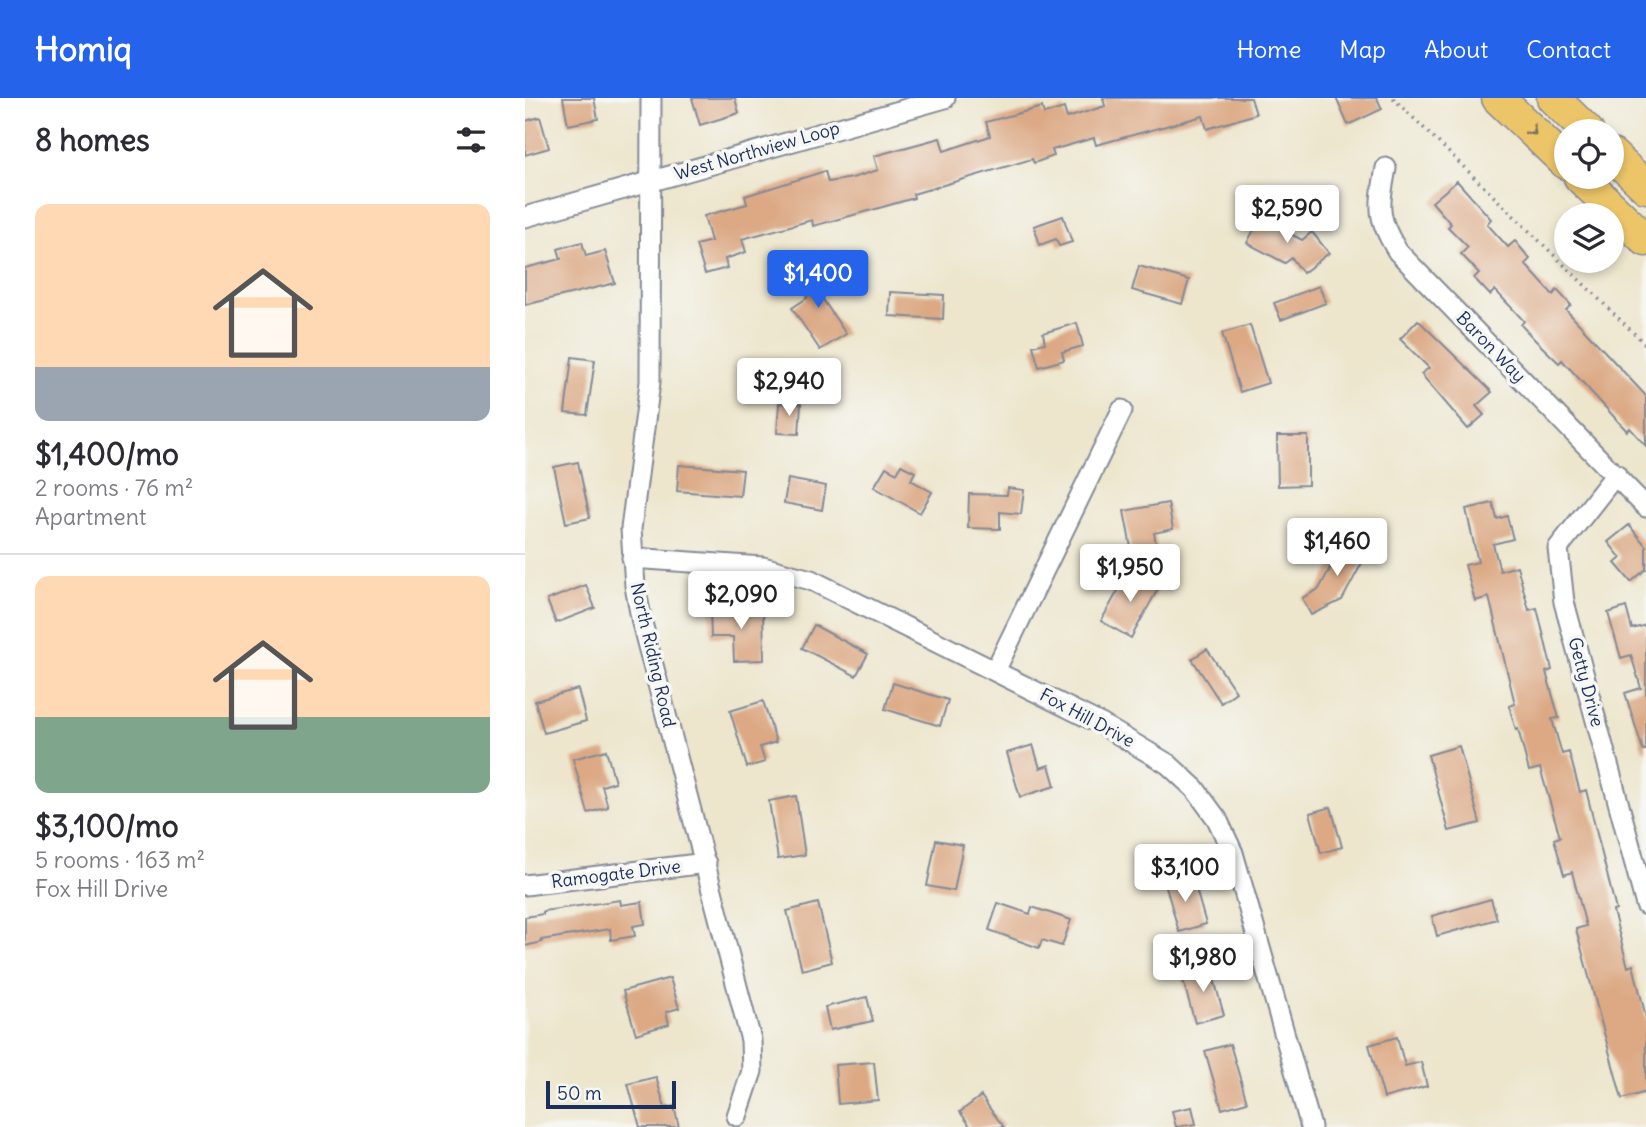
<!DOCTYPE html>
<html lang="en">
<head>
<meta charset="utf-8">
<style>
  body { margin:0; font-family:Delius,sans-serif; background:#f7f7f7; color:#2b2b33; height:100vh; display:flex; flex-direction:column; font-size:26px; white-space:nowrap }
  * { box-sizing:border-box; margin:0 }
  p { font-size:23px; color:#7c7c81 }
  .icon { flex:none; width:38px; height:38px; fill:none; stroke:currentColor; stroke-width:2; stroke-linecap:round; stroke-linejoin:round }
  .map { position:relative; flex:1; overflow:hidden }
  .sheet { display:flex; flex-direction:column; background:#fff; width:525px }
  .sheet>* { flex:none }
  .controls { position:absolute; left:1029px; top:21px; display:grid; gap:14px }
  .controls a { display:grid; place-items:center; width:70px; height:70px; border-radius:50%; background:#fff; box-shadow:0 4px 10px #0003; font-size:35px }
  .scale { position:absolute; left:21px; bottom:18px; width:130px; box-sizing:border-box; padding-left:7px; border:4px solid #1b2f5e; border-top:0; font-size:19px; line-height:24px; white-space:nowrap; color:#1b2f5e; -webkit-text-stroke:5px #f6f6f2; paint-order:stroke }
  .price { position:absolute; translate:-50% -60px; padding:0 16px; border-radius:7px; background:#fff; color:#222; font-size:23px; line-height:46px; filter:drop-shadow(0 2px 4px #0008) }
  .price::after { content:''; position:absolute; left:50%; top:42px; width:21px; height:16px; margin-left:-10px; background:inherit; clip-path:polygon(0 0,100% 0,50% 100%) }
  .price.on { background:#2563eb; color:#fff }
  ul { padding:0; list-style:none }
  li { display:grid; align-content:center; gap:14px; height:371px; padding:0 35px }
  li+li { border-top:2px solid #e1e1e2 }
  li span { display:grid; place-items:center; height:217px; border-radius:14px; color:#555 }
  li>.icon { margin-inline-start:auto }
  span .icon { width:126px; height:126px; fill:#fffc; stroke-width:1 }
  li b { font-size:30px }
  h2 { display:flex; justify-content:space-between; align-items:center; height:84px; padding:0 35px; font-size:30px }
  header { display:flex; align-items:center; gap:42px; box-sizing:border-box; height:98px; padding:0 35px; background:#2563eb; color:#fff }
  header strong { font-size:33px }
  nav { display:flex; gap:38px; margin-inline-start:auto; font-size:24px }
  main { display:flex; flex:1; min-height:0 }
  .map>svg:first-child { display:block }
  .building { fill:#dca984 }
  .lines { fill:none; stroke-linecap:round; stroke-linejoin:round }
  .minor-casing { stroke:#848a96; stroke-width:23 }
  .trunk-casing { stroke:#848a96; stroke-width:35 }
  .path { stroke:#848a96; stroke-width:3.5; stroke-dasharray:2 5; stroke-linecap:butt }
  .minor { stroke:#fff; stroke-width:19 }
  .trunk { stroke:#edc569; stroke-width:32 }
  .oneway { stroke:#797263 }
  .labels { text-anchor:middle; stroke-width:7; stroke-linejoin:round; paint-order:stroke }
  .street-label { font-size:18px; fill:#1b2f5e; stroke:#f6f6f2 }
</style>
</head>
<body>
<header>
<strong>Homiq</strong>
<nav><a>Home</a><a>Map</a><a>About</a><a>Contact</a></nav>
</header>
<main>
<section class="sheet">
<h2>8 homes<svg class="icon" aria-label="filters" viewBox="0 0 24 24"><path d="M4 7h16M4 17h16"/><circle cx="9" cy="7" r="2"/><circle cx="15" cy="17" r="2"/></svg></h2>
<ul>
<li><span style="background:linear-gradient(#ffd9b3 75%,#9aa5b1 0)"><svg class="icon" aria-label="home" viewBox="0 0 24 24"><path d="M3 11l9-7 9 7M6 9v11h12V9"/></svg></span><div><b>$1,400/mo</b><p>2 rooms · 76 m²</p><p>Apartment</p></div></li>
<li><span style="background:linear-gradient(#ffd9b3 65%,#7fa58c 0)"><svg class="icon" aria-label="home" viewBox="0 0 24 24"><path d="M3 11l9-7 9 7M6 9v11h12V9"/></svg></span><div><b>$3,100/mo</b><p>5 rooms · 163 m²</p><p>Fox Hill Drive</p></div></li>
</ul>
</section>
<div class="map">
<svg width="1121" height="1029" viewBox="0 0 1121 1029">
  <rect width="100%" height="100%" fill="#f6f6f2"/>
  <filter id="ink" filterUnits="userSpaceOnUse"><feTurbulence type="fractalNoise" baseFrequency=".0143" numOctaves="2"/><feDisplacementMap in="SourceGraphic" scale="14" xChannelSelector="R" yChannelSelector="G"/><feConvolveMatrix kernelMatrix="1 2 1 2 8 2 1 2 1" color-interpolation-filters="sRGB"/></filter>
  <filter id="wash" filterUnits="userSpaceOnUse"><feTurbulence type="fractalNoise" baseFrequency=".00686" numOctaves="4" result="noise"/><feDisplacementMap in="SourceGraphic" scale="28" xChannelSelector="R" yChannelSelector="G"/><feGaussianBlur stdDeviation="1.57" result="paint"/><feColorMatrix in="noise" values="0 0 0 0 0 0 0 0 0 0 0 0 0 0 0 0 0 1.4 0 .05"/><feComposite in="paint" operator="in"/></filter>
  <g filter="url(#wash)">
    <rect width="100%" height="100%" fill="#ede6cd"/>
    <g id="blocks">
      <!-- building -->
      <path class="building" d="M38,0H69L73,21L43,27Z
        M167,0H210L214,15L175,27Z
        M578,0H726L731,16L682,31L678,18L571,47L569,40L527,52L529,58L509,65L507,61L388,96L389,100L347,112L288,128L287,122L217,141L221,154L200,161L202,170L180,176L171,147L186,143L179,118L222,106L220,98L300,73L303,84L327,80L353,72L349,58L415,40L419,53L465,38L461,24L517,9L519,16L539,10L542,20L580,8Z
        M811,0H852L857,11L823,27Z
        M15,19L24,50L0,57V23Z
        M932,83L966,121L962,126L983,149L990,143L1005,161L1000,166L1028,197L1032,192L1046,207L1041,212L1121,298V348L1105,330L1102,333L1037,262L1034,265L1010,242L996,227L999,223L970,192L965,197L949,180L954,175L936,156L943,149L923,129L926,126L907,104Z
        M538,118L547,144L534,148L531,141L515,147L509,128Z
        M735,120L777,142L787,134L804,155L778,175L767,160L760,165L722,145Z
        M57,144L61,158L80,153L90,185L0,207V170L36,161L33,151Z
        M614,168L664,182L657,206L607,192Z
        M276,169L279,173L301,169L305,188L291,191L321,236L295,252L267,210L282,200Z
        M794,188L801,205L756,222L749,205Z
        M365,194L419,197L418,221L364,218Z
        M893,222L967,294L951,308L959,317L943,331L896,276L904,270L875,241Z
        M552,225L558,248L537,254L539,262L514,269L508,248L520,245L518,235Z
        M725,227L743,285L715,294L697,235Z
        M47,259L70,262L62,317L40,315Z
        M254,305L276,306L274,336L252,335Z
        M752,338H783V387L753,388Z
        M53,364L65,420L41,425L29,369Z
        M154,367L218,372L215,398L152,393Z
        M376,367L390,374L386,382L407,394L395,415L349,389L361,369L372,375Z
        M263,381L301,388L297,412L259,405Z
        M483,390L499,392L496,416L475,414V431L443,430L444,396L482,397Z
        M643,405L648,431L629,435L634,460L609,465L599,413Z
        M968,405L972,421L982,418L988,441L968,446L975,473L992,468L1004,512L1012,510L1027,572L1021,574L1034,620L1027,621L1037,656L1044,654L1055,694L1061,692L1091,812L1088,813L1103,869L1108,867L1121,919V994L1097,1001L1051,831L1061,828L1047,774L1039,777L1029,741L1035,739L1015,670L1004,673L993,631L991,632L984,608L990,606L964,499L950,503L940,467L953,464L941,411Z
        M1104,427L1121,448V471L1106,484L1090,465L1096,460L1083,444Z
        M821,440L844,452L817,502L786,517L777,500L794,491Z
        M604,473L634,489L606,540L576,523Z
        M61,487L70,510L31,525L22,502Z
        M238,509L239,562L209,563L208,539H186L185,511Z
        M1101,509L1107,531L1121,527V652H1118L1100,595L1116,590L1106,557L1096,560L1083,515Z
        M289,527L343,556L331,578L277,550Z
        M682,551L711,594L696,605L667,561Z
        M368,585L423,602L415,628L360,611Z
        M53,591L61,623L19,635L10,603Z
        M238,603L251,644L235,649L240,664L222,669L205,613Z
        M508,647L515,670L524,667L530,688L495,699L482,655Z
        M934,648L955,725L924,733L903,657Z
        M81,652L90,684L77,688L83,709L63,715L48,661Z
        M271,698L280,757L253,761L244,703Z
        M806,709L817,749L796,755L785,715Z
        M411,742L438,747L429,793L402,788Z
        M667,777L681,826L654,834L640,785Z
        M966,801L972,821L912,838L907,818Z
        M95,802L96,807L117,804L120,826L108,828L110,838L86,842L85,831L16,842L17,844L0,848V819L18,816V813Z
        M293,805L307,864L277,872L262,813Z
        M473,805L505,816L507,809L546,822L537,848L517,842L514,850L464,832Z
        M685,867L699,917L670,925L656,875Z
        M145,880L154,910L141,914L144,926L111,936L98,893Z
        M342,899L348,923L305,932L300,909Z
        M872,939L880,968L896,964L902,988L859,1000L844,947Z
        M705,946L722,1004L697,1011L680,953Z
        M349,964L353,1002L313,1006L310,967Z
        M131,979L140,1010L149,1008L154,1029H115L103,986Z
        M456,998L468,1015L479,1029H446L435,1014Z
        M667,1009L671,1026L651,1029L647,1013Z"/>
    </g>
  </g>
  <g filter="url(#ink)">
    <use href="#blocks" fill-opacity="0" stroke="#848a96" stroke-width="2"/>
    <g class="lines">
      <!-- minor casing -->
      <g class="minor-casing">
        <path id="minor" d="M126,0L125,284L106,431L110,488L117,525L226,942L227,973L212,1018
          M861,70C854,109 851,119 873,154L1121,409
          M0,119L420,0
          M1091,376L1033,450L1039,504L1121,807
          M107,460L238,469L286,482L576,626L643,666L670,691L692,721L708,755L786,1029
          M470,573L597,312
          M0,787L181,765"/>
      </g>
      <!-- trunk casing -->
      <g class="trunk-casing">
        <path id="trunk" d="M973,0L1041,65
          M1028,0L1062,33
          M1087,57L1121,89
          M1055,79L1121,142"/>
      </g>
      <!-- path -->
      <path class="path" d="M868,0L1121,247"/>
      <!-- minor -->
      <use href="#minor" class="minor"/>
      <!-- trunk -->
      <use href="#trunk" class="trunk"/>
    </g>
    <!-- one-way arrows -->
    <defs><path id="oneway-chevron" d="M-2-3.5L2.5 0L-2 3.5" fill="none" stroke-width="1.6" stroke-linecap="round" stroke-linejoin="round" transform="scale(1.75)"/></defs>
    <use class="oneway" href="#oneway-chevron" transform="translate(1007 33) rotate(44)"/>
  </g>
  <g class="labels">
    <!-- street labels -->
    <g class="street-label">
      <text transform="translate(232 53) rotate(-16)" y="6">West Northview Loop</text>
      <text transform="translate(966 249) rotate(46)" y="6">Baron Way</text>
      <text transform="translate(128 557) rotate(77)" y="6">North Riding Road</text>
      <text transform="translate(1061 584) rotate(75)" y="6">Getty Drive</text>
      <text transform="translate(562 620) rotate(28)" y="6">Fox Hill Drive</text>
      <text transform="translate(91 776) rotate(-7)" y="6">Ramogate Drive</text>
    </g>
  </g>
</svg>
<div class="controls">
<a><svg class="icon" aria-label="locate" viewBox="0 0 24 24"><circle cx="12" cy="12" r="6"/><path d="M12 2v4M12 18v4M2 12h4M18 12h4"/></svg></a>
<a><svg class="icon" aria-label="layers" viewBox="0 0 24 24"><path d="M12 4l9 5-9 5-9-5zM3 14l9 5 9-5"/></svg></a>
</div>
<div class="scale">50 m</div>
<b class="price" style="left:762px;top:147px">$2,590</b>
<b class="price on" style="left:293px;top:212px">$1,400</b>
<b class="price" style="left:264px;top:320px">$2,940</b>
<b class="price" style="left:812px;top:480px">$1,460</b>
<b class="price" style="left:605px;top:506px">$1,950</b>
<b class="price" style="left:216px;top:533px">$2,090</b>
<b class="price" style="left:660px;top:806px">$3,100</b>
<b class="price" style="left:678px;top:896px">$1,980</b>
</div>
</main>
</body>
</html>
